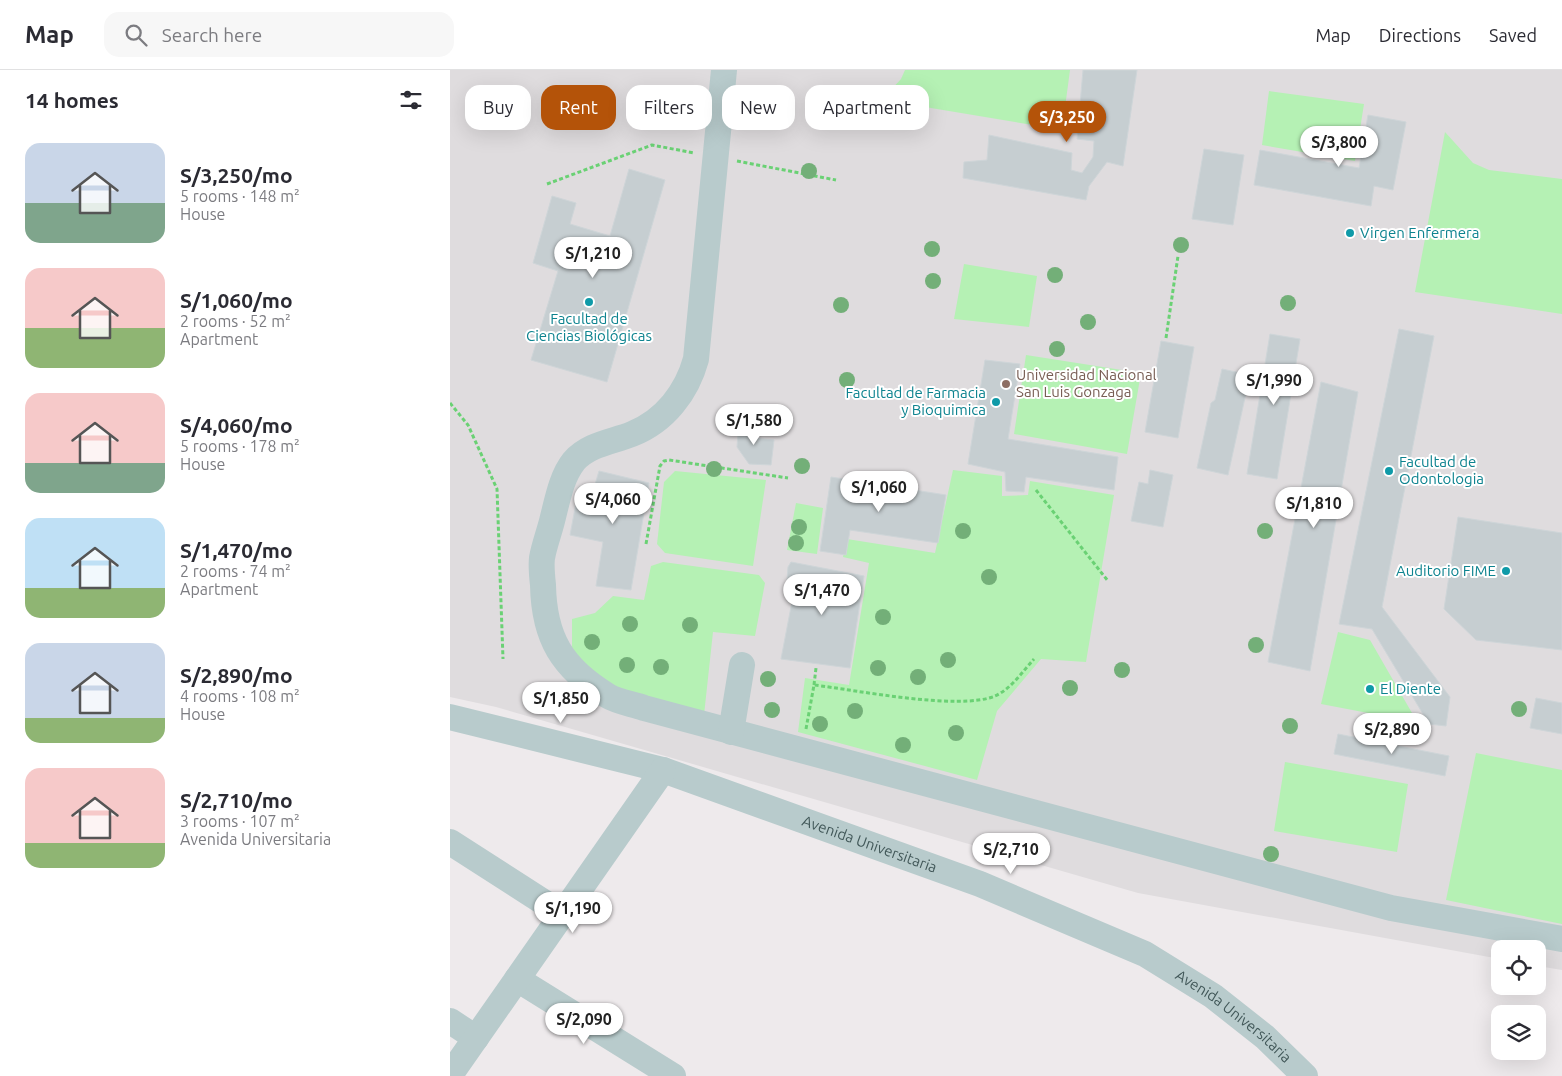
<!DOCTYPE html>
<html lang="en">
<head>
<meta charset="utf-8">
<style>
  body { margin:0; font-family:Ubuntu,sans-serif; background:#f7f7f7; color:#2b2b33; height:100vh; display:flex; flex-direction:column; font-size:19px; white-space:nowrap }
  * { box-sizing:border-box; margin:0 }
  p { font-size:16px; color:#7c7c81 }
  .icon { flex:none; width:28px; height:28px; fill:none; stroke:currentColor; stroke-width:2; stroke-linecap:round; stroke-linejoin:round }
  .map { position:relative; flex:1; overflow:hidden }
  .panel { display:flex; flex-direction:column; background:#fff; width:450px }
  .panel>* { flex:none }
  .top-card { position:absolute; left:15px; top:15px; width:475px; height:45px; display:flex; gap:10px }
  .fabs { position:absolute; left:1041px; top:870px; display:grid; gap:10px }
  .fabs a { display:grid; place-items:center; width:55px; height:55px; border-radius:10px; background:#fff; box-shadow:0 5px 20px #0002; font-size:25px }
  .price { position:absolute; translate:-50% -42px; padding:0 11px; border-radius:18px; background:#fff; color:#222; font-size:16px; line-height:32px; filter:drop-shadow(0 1px 2px #0008) }
  .price::after { content:''; position:absolute; left:50%; top:30px; width:15px; height:11px; margin-left:-8px; background:inherit; clip-path:polygon(0 0,100% 0,50% 100%) }
  .price.current { background:#b45309; color:#fff }
  ul { padding:0; list-style:none }
  li { display:flex; align-items:center; gap:15px; height:125px; padding:0 25px }
  li span { display:grid; place-items:center; flex:none; width:140px; height:100px; border-radius:15px; color:#555 }
  li>.icon { margin-inline-start:auto }
  span .icon { width:60px; height:60px; fill:#fffc; stroke-width:1 }
  li b { font-size:21px }
  h2 { display:flex; justify-content:space-between; align-items:center; height:60px; padding:0 25px; font-size:21px }
  .chip { padding:0 18px; border-radius:15px; background:#fff; box-shadow:0 5px 20px #0002; font-size:18px; line-height:45px }
  .chip.current { background:#b45309; color:#fff }
  header { display:flex; align-items:center; gap:30px; box-sizing:border-box; height:70px; padding:0 25px; background:#fff; border-bottom:1px solid #e1e1e2 }
  header strong { font-size:24px }
  nav { display:flex; gap:28px; margin-inline-start:auto; font-size:18px }
  .search { width:350px; height:45px; background:#f7f7f7; display:flex; align-items:center; gap:12px; box-sizing:border-box; padding:0 18px; border-radius:15px; color:#7c7c81; font-size:19px }
  main { display:flex; flex:1; min-height:0 }
  .map>svg:first-child { display:block }
  .education { fill:#dfdcde }
  .green { fill:#b5f1b4 }
  .building { fill:#c6ced1; stroke:#ced5d8 }
  .lines { fill:none; stroke-linecap:round; stroke-linejoin:round }
  .path { stroke:#6ad174; stroke-width:3; stroke-dasharray:4 2.5; stroke-linecap:butt }
  .minor { stroke:#b8cbcc; stroke-width:26 }
  .tree { fill:#73af78 }
  .culture-dot { fill:#0f9aa8; stroke:#fff; stroke-width:2 }
  .education-dot { fill:#8d6e63; stroke:#fff; stroke-width:2 }
  .labels { text-anchor:middle; stroke-width:4; stroke-linejoin:round; paint-order:stroke }
  .culture-label { font-size:15px; fill:#0d838f; stroke:#fff; text-anchor:start }
  .education-label { font-size:15px; fill:#785e54; stroke:#fff; text-anchor:start }
  .street-label { font-size:15px; fill:#425859; stroke:#fff }
</style>
</head>
<body>
<header>
<strong>Map</strong>
<div class="search"><svg class="icon" aria-label="search" viewBox="0 0 24 24"><circle cx="10" cy="10" r="6"/><path d="M15 15l6 6"/></svg>Search here</div>
<nav><a>Map</a><a>Directions</a><a>Saved</a></nav>
</header>
<main>
<section class="panel">
<h2>14 homes<svg class="icon" aria-label="filters" viewBox="0 0 24 24"><path d="M4 7h16M4 17h16"/><circle cx="9" cy="7" r="2"/><circle cx="15" cy="17" r="2"/></svg></h2>
<ul>
<li><span style="background:linear-gradient(#c9d6e8 60%,#7fa58c 0)"><svg class="icon" aria-label="home" viewBox="0 0 24 24"><path d="M3 11l9-7 9 7M6 9v11h12V9"/></svg></span><div><b>S/3,250/mo</b><p>5 rooms · 148 m²</p><p>House</p></div></li>
<li><span style="background:linear-gradient(#f6c9c9 60%,#8fb573 0)"><svg class="icon" aria-label="home" viewBox="0 0 24 24"><path d="M3 11l9-7 9 7M6 9v11h12V9"/></svg></span><div><b>S/1,060/mo</b><p>2 rooms · 52 m²</p><p>Apartment</p></div></li>
<li><span style="background:linear-gradient(#f6c9c9 70%,#7fa58c 0)"><svg class="icon" aria-label="home" viewBox="0 0 24 24"><path d="M3 11l9-7 9 7M6 9v11h12V9"/></svg></span><div><b>S/4,060/mo</b><p>5 rooms · 178 m²</p><p>House</p></div></li>
<li><span style="background:linear-gradient(#bfe0f5 70%,#8fb573 0)"><svg class="icon" aria-label="home" viewBox="0 0 24 24"><path d="M3 11l9-7 9 7M6 9v11h12V9"/></svg></span><div><b>S/1,470/mo</b><p>2 rooms · 74 m²</p><p>Apartment</p></div></li>
<li><span style="background:linear-gradient(#c9d6e8 75%,#8fb573 0)"><svg class="icon" aria-label="home" viewBox="0 0 24 24"><path d="M3 11l9-7 9 7M6 9v11h12V9"/></svg></span><div><b>S/2,890/mo</b><p>4 rooms · 108 m²</p><p>House</p></div></li>
<li><span style="background:linear-gradient(#f6c9c9 75%,#8fb573 0)"><svg class="icon" aria-label="home" viewBox="0 0 24 24"><path d="M3 11l9-7 9 7M6 9v11h12V9"/></svg></span><div><b>S/2,710/mo</b><p>3 rooms · 107 m²</p><p>Avenida Universitaria</p></div></li>
</ul>
</section>
<div class="map">
<svg width="1112" height="1006" viewBox="0 0 1112 1006">
  <rect width="100%" height="100%" fill="#eeeaec"/>
  <!-- education -->
  <path class="education" d="M0,0H1112V900L1088,896V879H1050V889L688,823L46,637L0,627Z"/>
  <!-- green -->
  <path class="green" d="M455,0H620L612,60L439,31L438,23L451,9Z
    M819,21L914,34L905,91L812,75Z
    M995,62L1023,93L1039,100L1112,109V244L965,222Z
    M514,194L587,206L579,257L504,249Z
    M576,285L691,303L677,384L564,364Z
    M503,400L552,406V426L578,425L580,411L664,425L636,592L591,589L547,641L527,710L348,662L355,608L399,615L419,493L393,487L397,469L485,483Z
    M225,401L316,410L303,496L215,483L207,474L214,412Z
    M346,433L373,438L367,484L337,480Z
    M213,492L309,505L315,513L305,566L263,562L254,645L169,625L122,587V549L145,543L163,526L194,530L201,496Z
    M888,562L920,570L962,643L960,651L871,634Z
    M1026,683L1112,700V854L996,830Z
    M835,692L958,714L947,782L824,761Z"/>
  <!-- building -->
  <path class="building" d="M633,0H687L673,96L657,92L639,116L636,130L513,108L514,92L537,90L539,65L622,83L621,100L632,103L643,87L644,71L627,69Z
    M918,45L956,52L943,120L924,116L921,136L804,115L810,80L909,98Z
    M754,79L794,85L783,155L742,149Z
    M179,99L215,110L157,312L81,290L108,201L83,193L102,126L126,133L120,154L160,166Z
    M949,259L984,266L932,537L1000,627L996,656L979,654L922,559L889,554Z
    M820,264L850,269L827,409L797,404Z
    M711,271L744,277L728,368L695,362Z
    M535,290L570,294L558,369L668,387L664,420L576,407L574,422L556,421L555,402L518,394Z
    M772,299L800,305L778,405L747,398L761,333L765,330Z
    M871,312L908,322L860,601L818,592Z
    M289,351L301,352L303,368L324,370L321,395L299,394L287,377Z
    M700,400L723,405L713,457L681,451L689,412L698,414Z
    M149,401L199,413L181,520L146,516L153,472L120,465L129,417L143,421Z
    M381,407L496,425L488,473L400,460L396,485L370,481Z
    M1008,447L1112,463V580L1026,570L994,539Z
    M341,492L414,506L400,598L331,589L345,516L337,510L338,497Z
    M1086,628L1112,633V664L1080,658Z
    M888,664L999,686L995,706L884,684Z"/>
  <g class="lines">
    <!-- path -->
    <path class="path" d="M287,91L386,110
      M97,114L202,75L244,83
      M716,268L728,186
      M0,333L18,355L47,419L53,589
      M586,420L658,511
      M196,474L210,396L214,391L219,390L338,408
      M364,615L366,598
      M356,659L364,615C406,620 509,641 545,626C561,619 573,601 584,589"/>
    <!-- minor -->
    <g class="minor">
      <path d="M274,0L246,289C237,322 215,351 182,364C162,372 139,374 124,391C111,407 107,432 102,451C99,463 94,476 92,488C91,496 92,506 93,515C94,568 112,598 158,626C168,632 183,634 194,638L941,838L1112,869"/>
      <path id="s1" d="M0,647L213,700L530,814L695,884L763,926L815,967L855,1006"/>
      <path d="M281,662L292,595"/>
      <path d="M0,772L112,844"/>
      <path d="M67,909L223,1006"/>
      <path d="M0,951L26,968"/>
      <path d="M0,1005L213,700"/>
    </g>
  </g>
  <!-- trees -->
  <g class="tree">
    <circle cx="359" cy="101" r="8"/>
    <circle cx="731" cy="175" r="8"/>
    <circle cx="482" cy="179" r="8"/>
    <circle cx="605" cy="205" r="8"/>
    <circle cx="483" cy="211" r="8"/>
    <circle cx="838" cy="233" r="8"/>
    <circle cx="391" cy="235" r="8"/>
    <circle cx="638" cy="252" r="8"/>
    <circle cx="607" cy="279" r="8"/>
    <circle cx="397" cy="310" r="8"/>
    <circle cx="314" cy="348" r="8"/>
    <circle cx="352" cy="396" r="8"/>
    <circle cx="264" cy="399" r="8"/>
    <circle cx="349" cy="457" r="8"/>
    <circle cx="513" cy="461" r="8"/>
    <circle cx="815" cy="461" r="8"/>
    <circle cx="346" cy="473" r="8"/>
    <circle cx="539" cy="507" r="8"/>
    <circle cx="433" cy="547" r="8"/>
    <circle cx="180" cy="554" r="8"/>
    <circle cx="240" cy="555" r="8"/>
    <circle cx="142" cy="572" r="8"/>
    <circle cx="806" cy="575" r="8"/>
    <circle cx="498" cy="590" r="8"/>
    <circle cx="177" cy="595" r="8"/>
    <circle cx="211" cy="597" r="8"/>
    <circle cx="428" cy="598" r="8"/>
    <circle cx="672" cy="600" r="8"/>
    <circle cx="468" cy="607" r="8"/>
    <circle cx="318" cy="609" r="8"/>
    <circle cx="620" cy="618" r="8"/>
    <circle cx="1069" cy="639" r="8"/>
    <circle cx="322" cy="640" r="8"/>
    <circle cx="405" cy="641" r="8"/>
    <circle cx="370" cy="654" r="8"/>
    <circle cx="840" cy="656" r="8"/>
    <circle cx="506" cy="663" r="8"/>
    <circle cx="453" cy="675" r="8"/>
    <circle cx="821" cy="784" r="8"/>
  </g>
  <!-- markers -->
  <g class="culture-dot">
    <circle cx="900" cy="163" r="5"/>
    <circle cx="139" cy="232" r="5"/>
    <circle cx="546" cy="332" r="5"/>
    <circle cx="939" cy="401" r="5"/>
    <circle cx="1056" cy="501" r="5"/>
    <circle cx="920" cy="619" r="5"/>
  </g>
  <circle class="education-dot" cx="556" cy="314" r="5"/>
  <g class="labels">
    <!-- culture labels -->
    <g class="culture-label">
      <text x="910" y="168">Virgen Enfermera</text>
      <text x="139" y="254" text-anchor="middle">Facultad de<tspan x="139" dy="17">Ciencias Biológicas</tspan></text>
      <text x="536" y="328" text-anchor="end">Facultad de Farmacia<tspan x="536" dy="17">y Bioquimica</tspan></text>
      <text x="949" y="397">Facultad de<tspan x="949" dy="17">Odontologia</tspan></text>
      <text x="1046" y="506" text-anchor="end">Auditorio FIME</text>
      <text x="930" y="624">El Diente</text>
    </g>
    <!-- education labels -->
    <g class="education-label">
      <text x="566" y="310">Universidad Nacional<tspan x="566" dy="17">San Luis Gonzaga</tspan></text>
    </g>
    <!-- street labels -->
    <g class="street-label">
      <text dy="5" stroke="none"><textPath href="#s1" startOffset="439">Avenida Universitaria</textPath></text>
      <text dy="5" stroke="none"><textPath href="#s1" startOffset="844">Avenida Universitaria</textPath></text>
    </g>
  </g>
</svg>
<div class="fabs">
<a><svg class="icon" aria-label="locate" viewBox="0 0 24 24"><circle cx="12" cy="12" r="6"/><path d="M12 2v4M12 18v4M2 12h4M18 12h4"/></svg></a>
<a><svg class="icon" aria-label="layers" viewBox="0 0 24 24"><path d="M12 4l9 5-9 5-9-5zM3 14l9 5 9-5"/></svg></a>
</div>
<b class="price current" style="left:617px;top:73px">S/3,250</b>
<b class="price" style="left:889px;top:98px">S/3,800</b>
<b class="price" style="left:143px;top:209px">S/1,210</b>
<b class="price" style="left:824px;top:336px">S/1,990</b>
<b class="price" style="left:304px;top:376px">S/1,580</b>
<b class="price" style="left:429px;top:443px">S/1,060</b>
<b class="price" style="left:163px;top:455px">S/4,060</b>
<b class="price" style="left:864px;top:459px">S/1,810</b>
<b class="price" style="left:372px;top:546px">S/1,470</b>
<b class="price" style="left:111px;top:654px">S/1,850</b>
<b class="price" style="left:942px;top:685px">S/2,890</b>
<b class="price" style="left:561px;top:805px">S/2,710</b>
<b class="price" style="left:123px;top:864px">S/1,190</b>
<b class="price" style="left:134px;top:975px">S/2,090</b>
<div class="top-card">
<a class="chip">Buy</a>
<a class="chip current">Rent</a>
<a class="chip">Filters</a>
<a class="chip">New</a>
<a class="chip">Apartment</a>
</div>
</div>
</main>
</body>
</html>
